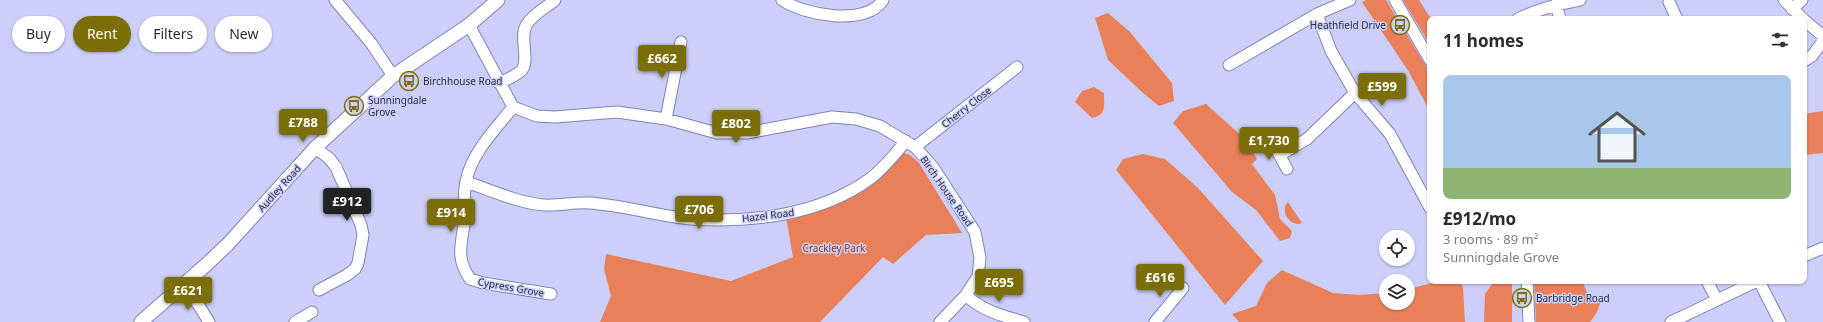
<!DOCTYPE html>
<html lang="en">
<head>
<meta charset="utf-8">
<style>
  body { margin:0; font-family:"Noto Sans",sans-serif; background:#f7f7f7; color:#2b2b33; height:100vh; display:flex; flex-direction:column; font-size:15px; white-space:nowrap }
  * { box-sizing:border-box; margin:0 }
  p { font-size:13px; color:#7c7c81 }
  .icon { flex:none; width:22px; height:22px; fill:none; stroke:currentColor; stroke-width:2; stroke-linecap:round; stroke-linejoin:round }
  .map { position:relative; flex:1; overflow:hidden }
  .sheet { position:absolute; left:1427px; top:16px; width:380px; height:268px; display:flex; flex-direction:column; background:#fff; border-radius:8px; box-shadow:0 1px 3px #0004 }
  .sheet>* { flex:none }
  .guide { position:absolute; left:12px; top:16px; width:380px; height:36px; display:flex; gap:8px }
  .fabs { position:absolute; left:1379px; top:230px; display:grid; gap:8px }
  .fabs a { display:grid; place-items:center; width:36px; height:36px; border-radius:50%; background:#fff; box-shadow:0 1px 3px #0004; font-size:20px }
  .price { position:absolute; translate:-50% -34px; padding:0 9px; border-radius:4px; background:#7b6d08; color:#fff; font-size:13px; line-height:26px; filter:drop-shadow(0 1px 2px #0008) }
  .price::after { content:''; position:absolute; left:50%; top:24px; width:12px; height:9px; margin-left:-6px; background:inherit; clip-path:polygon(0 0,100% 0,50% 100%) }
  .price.current { background:#222; color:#fff }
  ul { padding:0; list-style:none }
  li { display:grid; align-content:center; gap:8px; height:212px; padding:0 16px }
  li span { display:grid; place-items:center; height:124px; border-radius:8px; color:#555 }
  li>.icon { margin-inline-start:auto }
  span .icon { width:72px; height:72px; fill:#fffc; stroke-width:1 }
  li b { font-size:17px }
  h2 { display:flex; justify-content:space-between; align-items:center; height:48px; padding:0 16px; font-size:17px }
  .tag { padding:0 14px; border-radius:18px; background:#fff; box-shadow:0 1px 3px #0004; font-size:14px; line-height:36px }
  .tag.current { background:#7b6d08; color:#fff }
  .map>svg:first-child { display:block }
  .green { fill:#ea805a }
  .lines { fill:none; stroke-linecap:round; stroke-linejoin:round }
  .minor-casing { stroke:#8084b4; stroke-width:13 }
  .major-casing { stroke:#8084b4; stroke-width:15 }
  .minor { stroke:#fff; stroke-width:11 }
  .major { stroke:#fff; stroke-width:13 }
  .labels { text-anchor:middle; stroke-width:3; stroke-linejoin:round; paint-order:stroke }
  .poi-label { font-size:10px; fill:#2a2c40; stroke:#cbcff9; text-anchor:start }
  .street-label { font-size:10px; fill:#2a2c40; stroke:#cbcff9 }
  .park-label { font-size:10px; fill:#873a1e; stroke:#cbcff9 }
</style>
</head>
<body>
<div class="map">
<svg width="1823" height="322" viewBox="0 0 1823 322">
  <rect width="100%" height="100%" fill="#cbcff9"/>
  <!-- green -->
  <path class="green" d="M1366,0H1386L1430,73V112L1409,72L1362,2Z
    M1403,0H1419L1431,19H1430V45Z
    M1108,13L1130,32L1172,83L1174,101L1159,106L1143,93L1108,60L1095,18Z
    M1094,87L1104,93C1104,107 1107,114 1092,118L1075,102L1082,91Z
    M1206,104L1245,139L1257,159L1252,164L1275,195L1280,219L1292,231L1290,238L1280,241L1256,210L1232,192L1173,123L1183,111Z
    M1823,111V153L1805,155L1804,114Z
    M902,152L910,155L919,163L962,233L926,235L893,264L883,257L820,322H600L611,296L604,269L606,254L731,281L793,257L786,217L814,210Z
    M1143,154L1165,159L1198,188L1263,261L1225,305L1116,170L1123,159Z
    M1288,202L1302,223C1293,227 1283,217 1285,208C1285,205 1287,204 1288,202Z
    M1282,270L1333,293L1359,295L1386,293V303H1408V289L1440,281H1460L1463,288L1465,322H1239L1232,314L1256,306L1267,283Z
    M1494,281H1512V322H1484L1485,294Z
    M1534,281H1582L1591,301L1599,298L1601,302L1596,314L1590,322H1536Z"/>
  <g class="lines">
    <!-- minor casing -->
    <g class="minor-casing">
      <path id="minor" d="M335,0L371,43L393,76
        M782,0C804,15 866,27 883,0
        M1395,0L1430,60
        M1784,0L1803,19
        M1669,2L1677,19
        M1556,4L1560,19
        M1792,9L1802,0
        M1317,14L1331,51L1355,93L1390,134L1430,208
        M1518,19C1538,9 1558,4 1580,0
        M1804,20L1823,36
        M469,25L513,107L537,116L555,117L617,112L666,119L717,133H747L832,117L856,119L880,126L915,147L933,167L975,232L980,258L978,276L966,295L940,322
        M1804,61L1812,56L1823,41
        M1229,65L1317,14L1350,0
        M499,83C506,80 515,76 521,71C531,61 518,37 527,24C533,14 547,7 555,0
        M513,107C495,130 472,152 466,181C463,195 465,210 464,224C461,247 456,258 470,279L483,283L551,294
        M666,119L681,42
        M1272,141L1287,169
        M915,147L1017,67
        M315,148L329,158L336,167L361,225L363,235L358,263L355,269L347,275L319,290
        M1280,155L1307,139L1355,93
        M466,182C491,190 518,203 544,205C559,206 574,202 589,203C624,205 657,216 691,219C752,223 821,215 871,178C884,168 895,154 906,141
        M1804,256L1823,248
        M1527,281L1529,322
        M1707,281L1717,300
        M1759,281L1780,322
        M181,287L198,304L209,322
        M966,295C982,311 1003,316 1024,322
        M295,322L312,312
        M1155,322L1183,288
        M1671,322L1757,281"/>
    </g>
    <!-- major casing -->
    <g class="major-casing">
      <path id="major" d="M141,322L207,264L228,244L315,148L393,76L469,25L498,0"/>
    </g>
    <!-- minor -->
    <use href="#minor" class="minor"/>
    <!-- major -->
    <use href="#major" class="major"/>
  </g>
  <!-- icons -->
  <defs>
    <g id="bus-ring" transform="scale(1)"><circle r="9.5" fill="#cbcff9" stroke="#7b6d08" stroke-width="1.5"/><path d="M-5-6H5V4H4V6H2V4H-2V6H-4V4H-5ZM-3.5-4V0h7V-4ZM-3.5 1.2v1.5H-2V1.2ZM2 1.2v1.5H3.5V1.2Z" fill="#7b6d08"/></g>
  </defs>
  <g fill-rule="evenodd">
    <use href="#bus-ring" x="1400" y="25"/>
    <use href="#bus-ring" x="409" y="81"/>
    <use href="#bus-ring" x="354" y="106"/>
    <use href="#bus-ring" x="1522" y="298"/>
  </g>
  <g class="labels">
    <!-- poi labels -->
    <g class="poi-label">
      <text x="1386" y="29" text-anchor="end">Heathfield Drive</text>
      <text x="423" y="85">Birchhouse Road</text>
      <text x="368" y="104">Sunningdale<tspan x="368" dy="12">Grove</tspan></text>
      <text x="1536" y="302">Barbridge Road</text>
    </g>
    <!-- street labels -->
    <g class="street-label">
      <text transform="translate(966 107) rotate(-38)" y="4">Cherry Close</text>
      <text transform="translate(279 188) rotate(-48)" y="4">Audley Road</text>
      <text transform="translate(947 191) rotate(55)" y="4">Birch House Road</text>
      <text transform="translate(768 215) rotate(-7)" y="4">Hazel Road</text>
      <text transform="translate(511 287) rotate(10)" y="4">Cypress Grove</text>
    </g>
    <!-- park labels -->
    <g class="park-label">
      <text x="834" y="252">Crackley Park</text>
    </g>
  </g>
</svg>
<div class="fabs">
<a><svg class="icon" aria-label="locate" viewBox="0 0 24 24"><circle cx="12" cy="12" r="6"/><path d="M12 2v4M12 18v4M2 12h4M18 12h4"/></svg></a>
<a><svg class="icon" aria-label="layers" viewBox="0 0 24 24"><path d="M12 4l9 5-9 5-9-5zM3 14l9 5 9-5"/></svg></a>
</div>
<b class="price" style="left:662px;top:79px">£662</b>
<b class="price" style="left:1382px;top:107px">£599</b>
<b class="price" style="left:303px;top:143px">£788</b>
<b class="price" style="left:736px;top:144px">£802</b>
<b class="price" style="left:1269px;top:161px">£1,730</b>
<b class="price current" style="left:347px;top:222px">£912</b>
<b class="price" style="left:699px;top:230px">£706</b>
<b class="price" style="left:451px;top:233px">£914</b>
<b class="price" style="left:1160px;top:298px">£616</b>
<b class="price" style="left:999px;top:303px">£695</b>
<b class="price" style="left:188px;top:311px">£621</b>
<div class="guide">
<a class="tag">Buy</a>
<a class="tag current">Rent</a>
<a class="tag">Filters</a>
<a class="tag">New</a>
</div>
<section class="sheet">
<h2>11 homes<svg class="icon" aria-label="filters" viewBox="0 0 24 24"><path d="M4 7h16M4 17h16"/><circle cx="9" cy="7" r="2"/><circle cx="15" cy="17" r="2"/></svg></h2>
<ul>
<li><span style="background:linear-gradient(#a9c7e8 75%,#8fb573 0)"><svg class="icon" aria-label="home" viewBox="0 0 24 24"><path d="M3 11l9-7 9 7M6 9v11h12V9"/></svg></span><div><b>£912/mo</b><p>3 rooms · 89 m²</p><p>Sunningdale Grove</p></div></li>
</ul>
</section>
</div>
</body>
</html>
